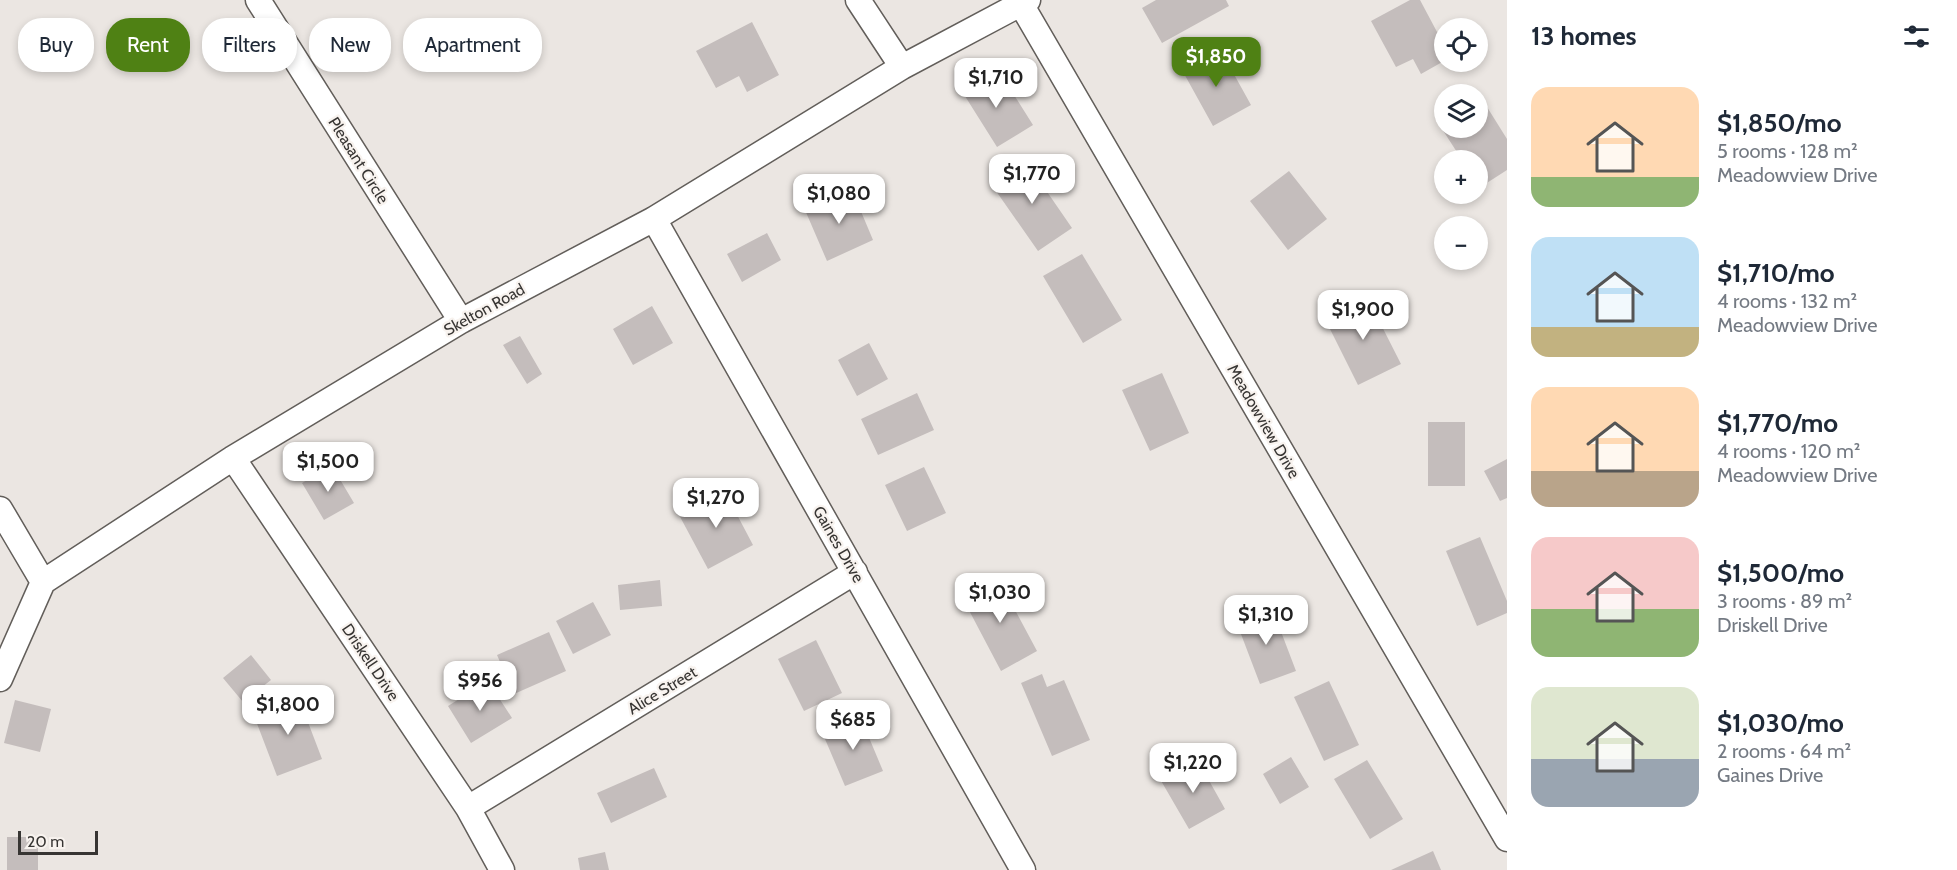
<!DOCTYPE html>
<html lang="en">
<head>
<meta charset="utf-8">
<style>
  body { margin:0; font-family:Cabin,sans-serif; background:#f6f6f7; color:#1f2937; height:100vh; display:flex; flex-direction:column; font-size:22px; white-space:nowrap }
  * { box-sizing:border-box; margin:0 }
  p { font-size:20px; color:#747a83 }
  .icon { flex:none; width:33px; height:33px; fill:none; stroke:currentColor; stroke-width:2; stroke-linecap:round; stroke-linejoin:round }
  .map { position:relative; flex:1; overflow:hidden }
  .details { display:flex; flex-direction:column; background:#fff; width:450px }
  .details>* { flex:none }
  .hud { position:absolute; left:18px; top:18px; width:570px; height:54px; display:flex; gap:12px }
  .buttons { position:absolute; left:1434px; top:18px; display:grid; gap:12px }
  .buttons a { display:grid; place-items:center; width:54px; height:54px; border-radius:50%; background:#fff; box-shadow:0 3px 9px #0003; font-size:30px }
  .scale { position:absolute; left:18px; bottom:15px; width:80px; box-sizing:border-box; padding-left:6px; border:3px solid #373533; border-top:0; font-size:16px; line-height:21px; white-space:nowrap; color:#373533; -webkit-text-stroke:4px #f8f3ef; paint-order:stroke }
  .price { position:absolute; translate:-50% -51px; padding:0 14px; border-radius:12px; background:#fff; color:#222; font-size:20px; line-height:39px; filter:drop-shadow(0 2px 3px #0008) }
  .price::after { content:''; position:absolute; left:50%; top:36px; width:18px; height:14px; margin-left:-9px; background:inherit; clip-path:polygon(0 0,100% 0,50% 100%) }
  .price.selected { background:#4f8114; color:#fff }
  ul { padding:0; list-style:none }
  li { display:flex; align-items:center; gap:18px; height:150px; padding:0 24px }
  li span { display:grid; place-items:center; flex:none; width:168px; height:120px; border-radius:18px; color:#555 }
  li>.icon { margin-inline-start:auto }
  span .icon { width:72px; height:72px; fill:#fffc; stroke-width:1 }
  li b { font-size:26px }
  h2 { display:flex; justify-content:space-between; align-items:center; height:72px; padding:0 24px; font-size:26px }
  .tag { padding:0 21px; border-radius:24px; background:#fff; box-shadow:0 3px 9px #0003; font-size:21px; line-height:54px }
  .tag.selected { background:#4f8114; color:#fff }
  main { display:flex; flex:1; min-height:0 }
  .map>svg:first-child { display:block }
  .building { fill:#c4bdbc }
  .lines { fill:none; stroke-linecap:round; stroke-linejoin:round }
  .minor-casing { stroke:#625e5a; stroke-width:27 }
  .minor { stroke:#fff; stroke-width:24 }
  .labels { text-anchor:middle; stroke-width:4.5; stroke-linejoin:round; paint-order:stroke }
  .street-label { font-size:16px; fill:#373533; stroke:#f8f3ef }
</style>
</head>
<body>
<main>
<div class="map">
<svg width="1507" height="870" viewBox="0 0 1507 870">
  <rect width="100%" height="100%" fill="#ebe6e2"/>
  <!-- building -->
  <path class="building" d="M1156,0H1226L1229,6L1162,43L1142,8Z
    M1410,0H1420L1444,45V61L1421,74L1413,59L1396,67L1371,21Z
    M752,22L779,75L747,92L739,76L716,88L696,51Z
    M1220,49L1251,105L1213,126L1182,70Z
    M979,72L989,88L1004,79L1033,125L997,147L958,85Z
    M1477,91L1507,139V170L1479,188L1478,160H1462L1435,118L1444,112V128H1478V94H1472Z
    M1021,154L1072,228L1038,251L996,191L1013,179L1004,165Z
    M1289,171L1327,219L1288,250L1250,201Z
    M852,190L873,240L827,261L805,210Z
    M767,233L781,260L742,282L727,254Z
    M1082,254L1122,320L1083,343L1043,276Z
    M1367,297L1401,364L1358,385L1325,319Z
    M652,306L673,343L633,365L613,329Z
    M520,336L542,374L527,384L503,345Z
    M869,343L888,379L857,396L838,360Z
    M1162,373L1189,433L1150,451L1122,390Z
    M917,393L934,430L878,455L861,419Z
    M1428,422H1465V486H1428Z
    M1507,459V498L1500,501L1484,471Z
    M332,466L354,503L324,520L302,483Z
    M924,467L946,513L907,531L885,485Z
    M724,490L753,545L708,569L678,513Z
    M1480,537L1507,601V613L1477,626L1446,551Z
    M998,578L1037,651L1001,671L962,597Z
    M660,580L662,606L620,610L618,585Z
    M593,602L611,635L573,654L556,621Z
    M1272,608L1296,671L1260,684L1236,621Z
    M549,632L566,671L514,694L497,655Z
    M816,640L842,693L804,711L778,659Z
    M251,655L271,680L243,702L223,678Z
    M1042,674L1047,687L1064,680L1090,740L1052,756L1021,683Z
    M488,681L512,718L471,743L448,706Z
    M1329,681L1359,745L1324,761L1294,697Z
    M298,696L322,759L277,776L253,713Z
    M15,700L51,709L40,752L4,743Z
    M860,716L883,771L845,786L822,732Z
    M1291,757L1309,787L1280,804L1263,774Z
    M1197,759L1225,809L1189,829L1160,779Z
    M1367,760L1403,819L1370,839L1334,779Z
    M654,768L667,797L611,823L597,793Z
    M7,837H38V870H7Z
    M1433,851L1441,870H1391Z
    M605,852L609,870H580L578,858Z"/>
  <g class="lines">
    <!-- minor casing -->
    <g class="minor-casing">
      <path id="minor" d="M258,0L461,321
        M858,0L902,67
        M1021,4L1507,839
        M654,219L1023,870
        M233,458L468,808L502,870
        M0,509L43,582
        M0,679L43,582L233,458L461,321L654,219L902,67L1028,0
        M468,808L855,572"/>
    </g>
    <!-- minor -->
    <use href="#minor" class="minor"/>
  </g>
  <g class="labels">
    <!-- street labels -->
    <g class="street-label">
      <text transform="translate(359 160) rotate(58)" y="6">Pleasant Circle</text>
      <text transform="translate(484 309) rotate(-29)" y="6">Skelton Road</text>
      <text transform="translate(1264 421) rotate(60)" y="6">Meadowview Drive</text>
      <text transform="translate(839 544) rotate(60)" y="6">Gaines Drive</text>
      <text transform="translate(371 662) rotate(56)" y="6">Driskell Drive</text>
      <text transform="translate(662 690) rotate(-31)" y="6">Alice Street</text>
    </g>
  </g>
</svg>
<div class="buttons">
<a><svg class="icon" aria-label="locate" viewBox="0 0 24 24"><circle cx="12" cy="12" r="6"/><path d="M12 2v4M12 18v4M2 12h4M18 12h4"/></svg></a>
<a><svg class="icon" aria-label="layers" viewBox="0 0 24 24"><path d="M12 4l9 5-9 5-9-5zM3 14l9 5 9-5"/></svg></a>
<a>+</a>
<a>−</a>
</div>
<div class="scale">20 m</div>
<b class="price selected" style="left:1216px;top:88px">$1,850</b>
<b class="price" style="left:996px;top:109px">$1,710</b>
<b class="price" style="left:1032px;top:205px">$1,770</b>
<b class="price" style="left:839px;top:225px">$1,080</b>
<b class="price" style="left:1363px;top:341px">$1,900</b>
<b class="price" style="left:328px;top:493px">$1,500</b>
<b class="price" style="left:716px;top:529px">$1,270</b>
<b class="price" style="left:1000px;top:624px">$1,030</b>
<b class="price" style="left:1266px;top:646px">$1,310</b>
<b class="price" style="left:480px;top:712px">$956</b>
<b class="price" style="left:288px;top:736px">$1,800</b>
<b class="price" style="left:853px;top:751px">$685</b>
<b class="price" style="left:1193px;top:794px">$1,220</b>
<div class="hud">
<a class="tag">Buy</a>
<a class="tag selected">Rent</a>
<a class="tag">Filters</a>
<a class="tag">New</a>
<a class="tag">Apartment</a>
</div>
</div>
<section class="details">
<h2>13 homes<svg class="icon" aria-label="filters" viewBox="0 0 24 24"><path d="M4 7h16M4 17h16"/><circle cx="9" cy="7" r="2"/><circle cx="15" cy="17" r="2"/></svg></h2>
<ul>
<li><span style="background:linear-gradient(#ffd9b3 75%,#8fb573 0)"><svg class="icon" aria-label="home" viewBox="0 0 24 24"><path d="M3 11l9-7 9 7M6 9v11h12V9"/></svg></span><div><b>$1,850/mo</b><p>5 rooms · 128 m²</p><p>Meadowview Drive</p></div></li>
<li><span style="background:linear-gradient(#bfe0f5 75%,#c2b280 0)"><svg class="icon" aria-label="home" viewBox="0 0 24 24"><path d="M3 11l9-7 9 7M6 9v11h12V9"/></svg></span><div><b>$1,710/mo</b><p>4 rooms · 132 m²</p><p>Meadowview Drive</p></div></li>
<li><span style="background:linear-gradient(#ffd9b3 70%,#b9a48a 0)"><svg class="icon" aria-label="home" viewBox="0 0 24 24"><path d="M3 11l9-7 9 7M6 9v11h12V9"/></svg></span><div><b>$1,770/mo</b><p>4 rooms · 120 m²</p><p>Meadowview Drive</p></div></li>
<li><span style="background:linear-gradient(#f6c9c9 60%,#8fb573 0)"><svg class="icon" aria-label="home" viewBox="0 0 24 24"><path d="M3 11l9-7 9 7M6 9v11h12V9"/></svg></span><div><b>$1,500/mo</b><p>3 rooms · 89 m²</p><p>Driskell Drive</p></div></li>
<li><span style="background:linear-gradient(#dfe7d0 60%,#9aa5b1 0)"><svg class="icon" aria-label="home" viewBox="0 0 24 24"><path d="M3 11l9-7 9 7M6 9v11h12V9"/></svg></span><div><b>$1,030/mo</b><p>2 rooms · 64 m²</p><p>Gaines Drive</p></div></li>
</ul>
</section>
</main>
</body>
</html>
